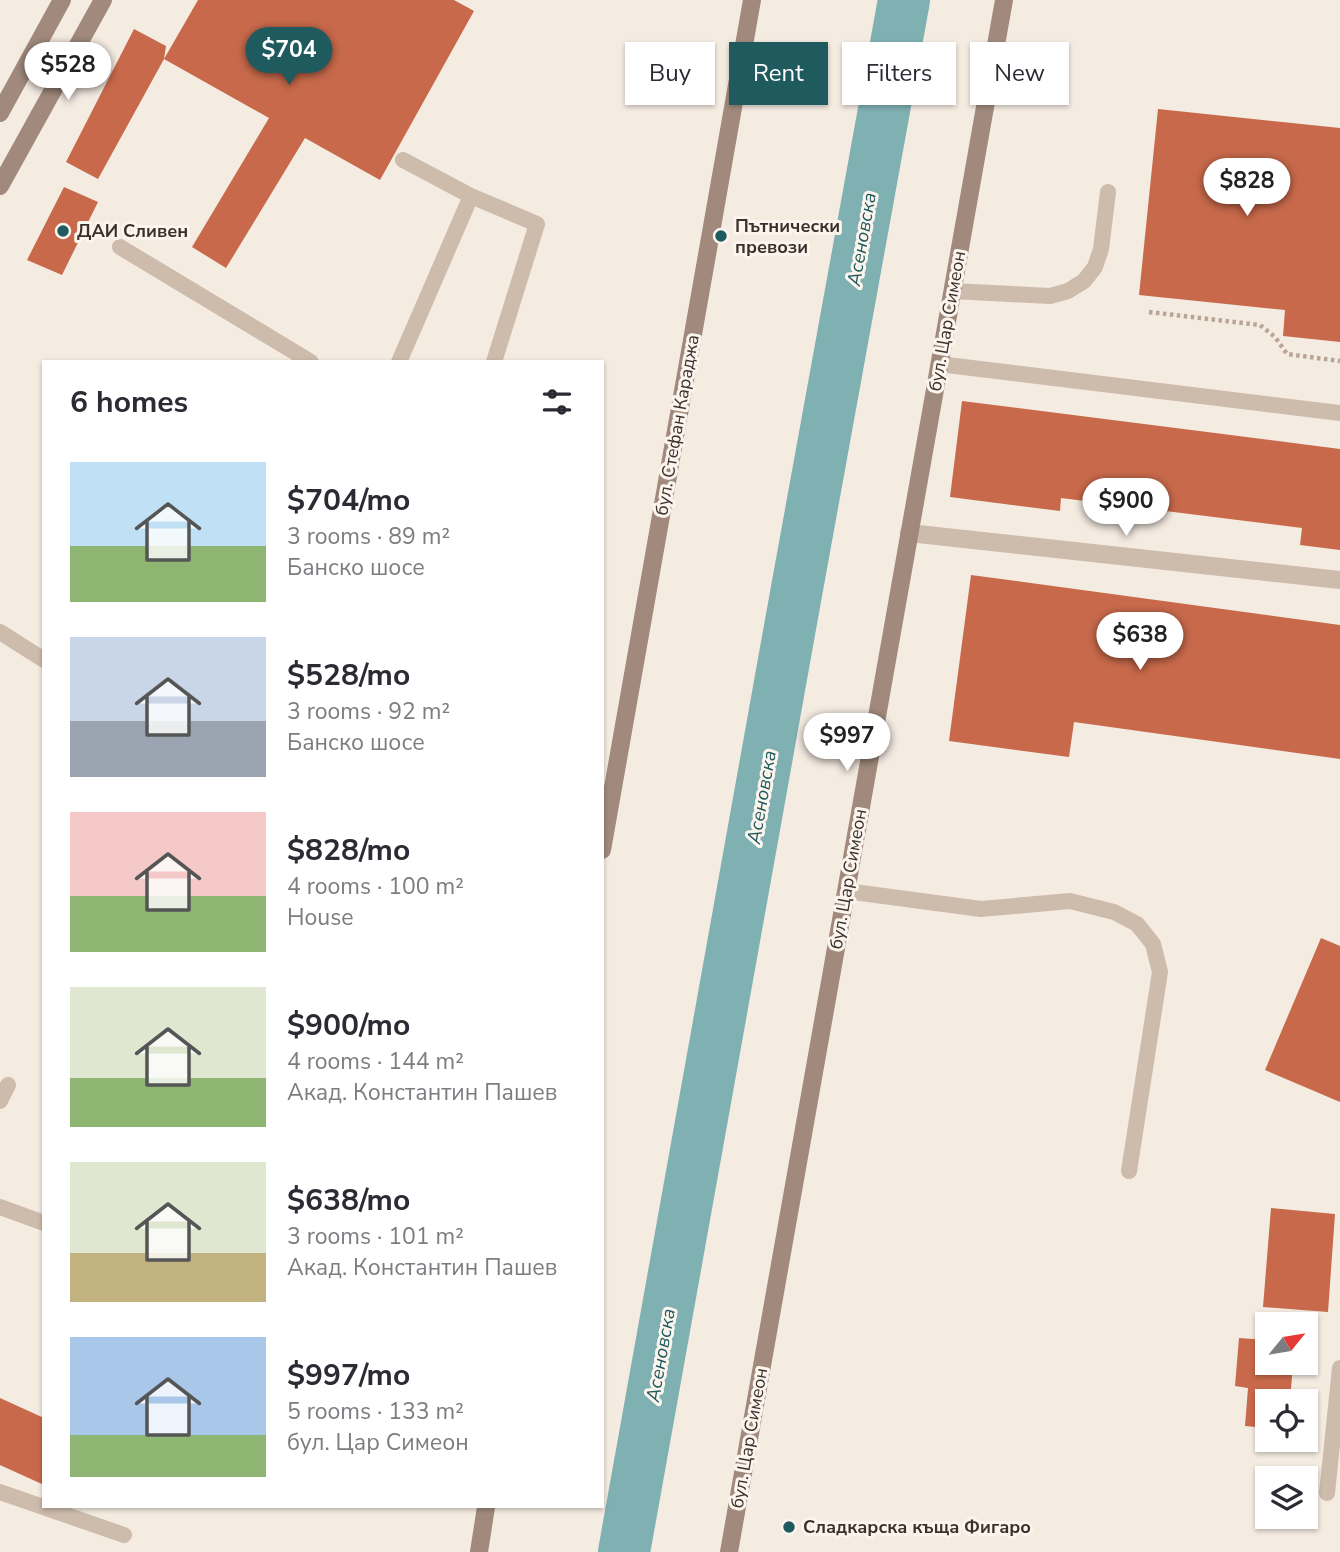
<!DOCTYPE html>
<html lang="en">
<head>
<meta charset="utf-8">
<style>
  body { margin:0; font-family:"Nunito Sans",sans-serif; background:#f2f2f3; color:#2b2b33; height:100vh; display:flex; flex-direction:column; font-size:26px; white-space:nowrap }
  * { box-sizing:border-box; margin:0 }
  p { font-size:23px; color:#7c7c81 }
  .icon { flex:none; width:38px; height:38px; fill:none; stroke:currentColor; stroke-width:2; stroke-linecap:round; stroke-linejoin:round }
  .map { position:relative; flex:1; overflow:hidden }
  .drawer { position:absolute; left:42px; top:360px; width:562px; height:1148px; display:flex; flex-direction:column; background:#fff; border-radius:0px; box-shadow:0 2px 5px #0004 }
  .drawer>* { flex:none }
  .top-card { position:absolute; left:625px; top:42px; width:609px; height:63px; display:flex; gap:14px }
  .needle { width:46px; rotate:60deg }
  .controls { position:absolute; left:1255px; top:1312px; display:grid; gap:14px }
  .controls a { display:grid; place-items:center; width:63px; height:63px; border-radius:0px; background:#fff; box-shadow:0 2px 5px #0004; font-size:35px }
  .price { position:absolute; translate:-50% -60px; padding:0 16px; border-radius:24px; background:#fff; color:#222; font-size:23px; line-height:46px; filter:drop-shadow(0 2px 4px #0008) }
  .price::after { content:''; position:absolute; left:50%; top:42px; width:21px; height:16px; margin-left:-10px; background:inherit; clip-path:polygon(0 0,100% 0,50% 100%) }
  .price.on { background:#1f5a5e; color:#fff }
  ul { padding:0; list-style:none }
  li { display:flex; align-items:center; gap:21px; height:175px; padding:0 28px }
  li span { display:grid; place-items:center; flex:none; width:196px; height:140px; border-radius:0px; color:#555 }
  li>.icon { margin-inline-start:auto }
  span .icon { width:84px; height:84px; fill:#fffc; stroke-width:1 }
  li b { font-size:30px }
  h2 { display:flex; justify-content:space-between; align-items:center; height:84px; padding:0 28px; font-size:30px }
  .pill { padding:0 24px; border-radius:0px; background:#fff; box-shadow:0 2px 5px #0004; font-size:24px; line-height:63px }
  .pill.on { background:#1f5a5e; color:#fff }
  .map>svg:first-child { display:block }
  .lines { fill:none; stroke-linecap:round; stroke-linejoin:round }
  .river { stroke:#7fb0b2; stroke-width:52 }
  .building { fill:#c8694b }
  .path { stroke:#b9a596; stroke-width:4.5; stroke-dasharray:3.5 3.5; stroke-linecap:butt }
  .lane { stroke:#cdbbac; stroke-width:16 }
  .street { stroke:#cdbbac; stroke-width:18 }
  .secondary { stroke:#a18a7d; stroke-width:18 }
  .poi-dot { fill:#1f5a5e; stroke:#fbf5ee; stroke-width:2.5 }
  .labels { text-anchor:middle; stroke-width:6; stroke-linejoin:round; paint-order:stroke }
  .poi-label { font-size:18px; font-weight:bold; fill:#3b302b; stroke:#fbf5ee; text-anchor:start }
  .street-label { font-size:18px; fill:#3b302b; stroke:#fbf5ee }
  .water-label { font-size:19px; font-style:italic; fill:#1f5a5e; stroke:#fbf5ee }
</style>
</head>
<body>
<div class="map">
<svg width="1340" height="1552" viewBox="0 0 1340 1552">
  <rect width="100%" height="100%" fill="#f4ebe1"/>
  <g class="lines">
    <!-- river -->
    <path class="river" d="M624,1552L796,594L904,0"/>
  </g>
  <!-- building -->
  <path class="building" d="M198,0H454L474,11L380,180L305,138L226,268L192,247L269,118L164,59L98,179L66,162L134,29L166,46L164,59Z
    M1158,109L1340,128V342L1283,336L1285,310L1139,295Z
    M64,187L98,202L62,275L27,260Z
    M962,401L1340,449V550L1300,545L1302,528L1061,498L1060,511L950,497Z
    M971,575L1340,625V759L1074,722L1069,757L949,741Z
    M1321,938L1340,946V1102L1265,1070Z
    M1271,1208L1335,1214L1328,1312L1263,1307Z
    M1239,1338L1267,1340V1363H1293L1290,1402H1267V1428L1245,1426L1248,1388L1235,1386Z
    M0,1398L44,1418V1485L0,1465Z"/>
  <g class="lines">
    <!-- path -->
    <path class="path" d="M1149,312L1260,325L1275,337L1287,354L1340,361"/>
    <!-- lane -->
    <path class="lane" d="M403,160L471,196L537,224L494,362
      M120,247L311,362
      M952,291L1050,296L1068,291L1084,281L1095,267L1101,249L1108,192
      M399,362L471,196
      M939,364L1340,413
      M0,632L44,660
      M846,891L981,909L1070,901L1114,912L1137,924L1153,944L1160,972L1129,1171
      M0,1101L8,1085
      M0,1207L44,1223
      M0,1492L124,1535
      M1327,1493L1340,1368"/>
    <!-- street -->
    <path class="street" d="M909,533L1340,580"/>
    <!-- secondary -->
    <path class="secondary" d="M0,113L62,0
      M0,186L103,0
      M602,850L752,0
      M479,1552L486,1507
      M729,1552L1004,0"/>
  </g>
  <!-- markers -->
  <g class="poi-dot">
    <circle cx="63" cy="231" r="7"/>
    <circle cx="721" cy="236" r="7"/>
    <circle cx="789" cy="1527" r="7"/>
  </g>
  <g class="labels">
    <!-- poi labels -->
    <g class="poi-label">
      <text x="735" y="232">Пътнически<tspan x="735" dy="21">превози</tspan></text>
      <text x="77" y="237">ДАИ Сливен</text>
      <text x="803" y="1533">Сладкарска къща Фигаро</text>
    </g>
    <!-- street labels -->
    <g class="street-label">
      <text transform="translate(947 321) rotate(-80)" y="6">бул. Цар Симеон</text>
      <text transform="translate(677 425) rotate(-80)" y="6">бул. Стефан Караджа</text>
      <text transform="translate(848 879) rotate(-80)" y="6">бул. Цар Симеон</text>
      <text transform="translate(749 1438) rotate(-80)" y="6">бул. Цар Симеон</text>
    </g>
    <!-- water labels -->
    <g class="water-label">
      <text transform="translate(861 239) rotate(-80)" y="7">Асеновска</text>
      <text transform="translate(761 797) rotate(-80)" y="7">Асеновска</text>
      <text transform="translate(660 1355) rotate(-80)" y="7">Асеновска</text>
    </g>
  </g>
</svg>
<div class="controls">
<a><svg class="needle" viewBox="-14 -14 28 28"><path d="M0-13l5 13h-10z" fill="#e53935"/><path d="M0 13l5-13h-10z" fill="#7c7c81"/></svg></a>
<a><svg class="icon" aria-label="locate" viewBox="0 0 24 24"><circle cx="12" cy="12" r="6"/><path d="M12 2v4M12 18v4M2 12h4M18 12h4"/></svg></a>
<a><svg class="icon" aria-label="layers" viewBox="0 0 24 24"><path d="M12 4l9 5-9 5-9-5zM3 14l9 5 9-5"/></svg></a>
</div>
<b class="price on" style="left:289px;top:87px">$704</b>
<b class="price" style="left:68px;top:102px">$528</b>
<b class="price" style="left:1247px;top:218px">$828</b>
<b class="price" style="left:1126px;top:538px">$900</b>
<b class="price" style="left:1140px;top:672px">$638</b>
<b class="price" style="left:847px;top:773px">$997</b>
<div class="top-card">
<a class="pill">Buy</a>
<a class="pill on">Rent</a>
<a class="pill">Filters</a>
<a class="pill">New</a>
</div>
<section class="drawer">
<h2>6 homes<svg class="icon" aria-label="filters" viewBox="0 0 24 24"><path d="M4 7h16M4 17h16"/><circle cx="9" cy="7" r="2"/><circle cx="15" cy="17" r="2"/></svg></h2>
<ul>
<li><span style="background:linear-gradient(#bfe0f5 60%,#8fb573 0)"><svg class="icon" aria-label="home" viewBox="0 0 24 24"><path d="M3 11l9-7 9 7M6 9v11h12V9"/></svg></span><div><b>$704/mo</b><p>3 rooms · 89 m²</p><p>Банско шосе</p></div></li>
<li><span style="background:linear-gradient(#c9d6e8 60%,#9aa5b1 0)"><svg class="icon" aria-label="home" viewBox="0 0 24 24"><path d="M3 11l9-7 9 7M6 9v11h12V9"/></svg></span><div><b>$528/mo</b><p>3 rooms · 92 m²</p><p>Банско шосе</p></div></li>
<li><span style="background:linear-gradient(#f6c9c9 60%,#8fb573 0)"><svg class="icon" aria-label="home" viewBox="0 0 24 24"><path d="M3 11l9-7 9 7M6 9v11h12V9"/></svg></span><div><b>$828/mo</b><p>4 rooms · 100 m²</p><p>House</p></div></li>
<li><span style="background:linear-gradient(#dfe7d0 65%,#8fb573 0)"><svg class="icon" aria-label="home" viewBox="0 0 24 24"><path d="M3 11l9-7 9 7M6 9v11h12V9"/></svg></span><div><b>$900/mo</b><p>4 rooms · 144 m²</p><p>Акад. Константин Пашев</p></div></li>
<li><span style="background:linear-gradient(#dfe7d0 65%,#c2b280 0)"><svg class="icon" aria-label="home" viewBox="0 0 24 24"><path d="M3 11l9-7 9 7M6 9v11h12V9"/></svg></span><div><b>$638/mo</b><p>3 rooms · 101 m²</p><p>Акад. Константин Пашев</p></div></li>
<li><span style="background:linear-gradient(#a9c7e8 70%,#8fb573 0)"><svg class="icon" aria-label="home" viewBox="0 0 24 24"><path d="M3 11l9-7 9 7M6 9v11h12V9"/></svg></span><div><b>$997/mo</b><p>5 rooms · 133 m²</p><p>бул. Цар Симеон</p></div></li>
</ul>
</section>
</div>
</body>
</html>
